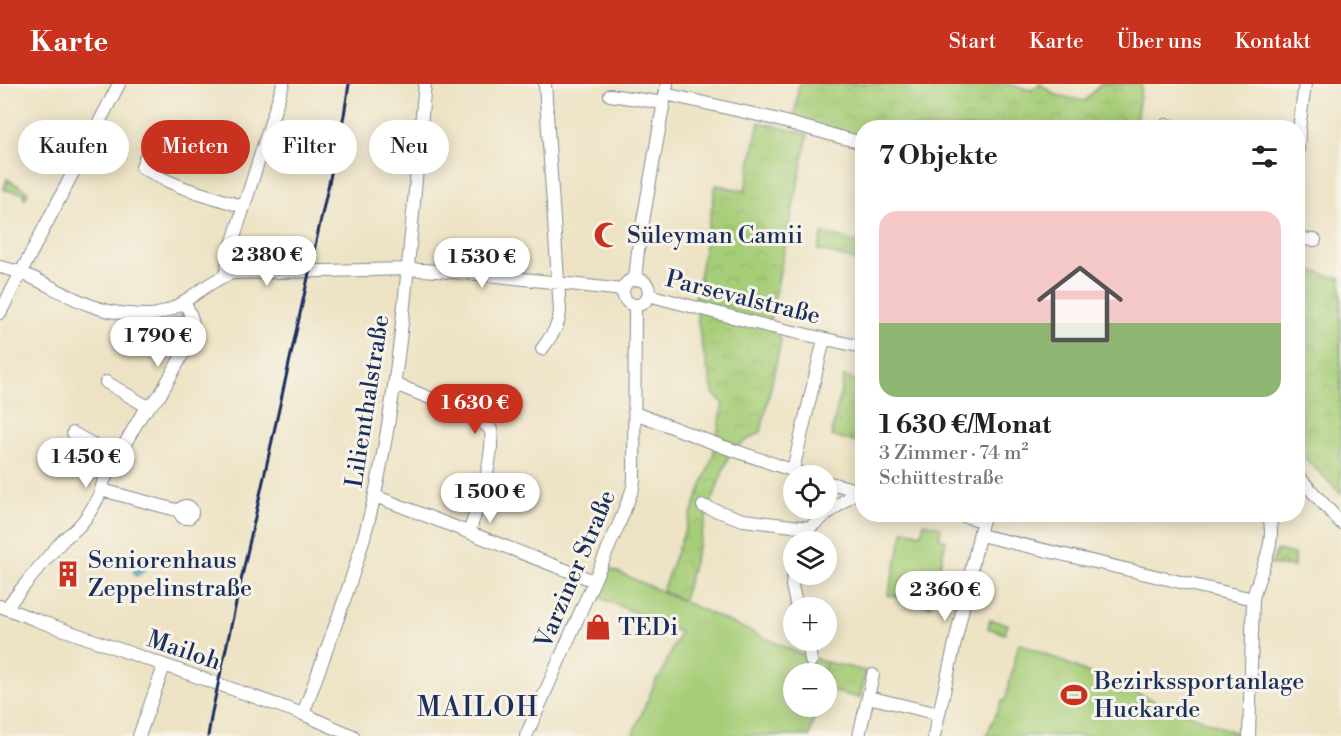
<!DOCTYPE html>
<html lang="de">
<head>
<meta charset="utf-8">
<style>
  body { margin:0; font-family:"Libre Bodoni",serif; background:#f2f2f2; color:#222; height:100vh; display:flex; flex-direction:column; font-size:22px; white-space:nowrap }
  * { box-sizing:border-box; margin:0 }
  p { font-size:20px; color:#767676 }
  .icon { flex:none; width:33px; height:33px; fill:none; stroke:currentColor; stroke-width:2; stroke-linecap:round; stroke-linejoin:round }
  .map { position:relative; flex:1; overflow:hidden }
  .details { position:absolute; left:855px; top:36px; width:450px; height:402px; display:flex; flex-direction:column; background:#fff; border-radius:24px; box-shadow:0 3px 15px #0003 }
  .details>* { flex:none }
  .guide { position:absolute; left:18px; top:36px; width:570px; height:54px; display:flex; gap:12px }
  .buttons { position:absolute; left:783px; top:381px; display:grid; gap:12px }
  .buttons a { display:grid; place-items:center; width:54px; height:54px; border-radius:50%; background:#fff; box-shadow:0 3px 15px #0003; font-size:30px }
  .price { position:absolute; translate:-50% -51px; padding:0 14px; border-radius:21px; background:#fff; color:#222; font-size:20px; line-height:39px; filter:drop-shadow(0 2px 3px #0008) }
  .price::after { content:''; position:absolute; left:50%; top:36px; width:18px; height:14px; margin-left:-9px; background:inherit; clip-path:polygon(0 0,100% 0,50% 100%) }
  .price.current { background:#c8321e; color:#fff }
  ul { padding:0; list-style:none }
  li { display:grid; align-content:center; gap:12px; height:318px; padding:0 24px }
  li+li { border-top:2px solid #e0e0e0 }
  li span { display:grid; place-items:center; height:186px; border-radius:18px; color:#555 }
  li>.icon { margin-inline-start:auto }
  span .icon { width:108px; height:108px; fill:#fffc; stroke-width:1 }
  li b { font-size:26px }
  h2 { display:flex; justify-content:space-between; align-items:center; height:72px; padding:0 24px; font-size:26px }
  .tag { padding:0 21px; border-radius:27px; background:#fff; box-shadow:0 3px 15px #0003; font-size:21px; line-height:54px }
  .tag.current { background:#c8321e; color:#fff }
  header { display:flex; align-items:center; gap:36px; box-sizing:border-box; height:84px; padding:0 30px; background:#c8321e; color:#fff }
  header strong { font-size:28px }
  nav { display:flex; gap:33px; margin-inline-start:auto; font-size:21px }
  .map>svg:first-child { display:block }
  .grass { fill:url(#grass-tufts); stroke:#607e6a; stroke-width:1.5 }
  .park { fill:url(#park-crowns); stroke:#607e6a; stroke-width:1.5 }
  .garden { fill:#a6cd77; stroke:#607e6a; stroke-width:1.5 }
  .water { fill:#4aacc9; stroke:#326e94; stroke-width:1.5 }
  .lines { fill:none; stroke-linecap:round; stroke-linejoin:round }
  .minor-casing { stroke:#848991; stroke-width:14 }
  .minor { stroke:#fff; stroke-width:12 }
  .rail { stroke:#1b2f5e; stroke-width:3 }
  .labels { text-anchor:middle; stroke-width:6; stroke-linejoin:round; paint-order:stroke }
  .poi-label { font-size:24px; fill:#1b2f5e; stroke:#f7f3e8; text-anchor:start }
  .street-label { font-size:24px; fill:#1b2f5e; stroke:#f7f3e8 }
  .quarter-label { font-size:27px; letter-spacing:1.5px; fill:#1b2f5e; stroke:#f7f3e8 }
</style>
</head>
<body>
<header>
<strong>Karte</strong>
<nav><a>Start</a><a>Karte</a><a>Über uns</a><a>Kontakt</a></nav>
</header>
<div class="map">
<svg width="1341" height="652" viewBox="0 0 1341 652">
  <defs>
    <pattern id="grass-tufts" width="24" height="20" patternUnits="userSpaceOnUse" patternTransform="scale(1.5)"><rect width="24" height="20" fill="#a6cd77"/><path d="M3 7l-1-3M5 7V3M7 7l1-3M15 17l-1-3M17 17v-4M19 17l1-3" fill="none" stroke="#8eb069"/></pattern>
    <pattern id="park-crowns" width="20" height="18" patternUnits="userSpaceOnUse" patternTransform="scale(1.5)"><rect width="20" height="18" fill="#a6cd77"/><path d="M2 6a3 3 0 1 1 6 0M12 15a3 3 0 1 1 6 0" fill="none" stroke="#8eb069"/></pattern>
  </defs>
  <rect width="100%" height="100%" fill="#f7f3e8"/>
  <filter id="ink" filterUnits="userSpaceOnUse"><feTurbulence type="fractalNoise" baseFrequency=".0167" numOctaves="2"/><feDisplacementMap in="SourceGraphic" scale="12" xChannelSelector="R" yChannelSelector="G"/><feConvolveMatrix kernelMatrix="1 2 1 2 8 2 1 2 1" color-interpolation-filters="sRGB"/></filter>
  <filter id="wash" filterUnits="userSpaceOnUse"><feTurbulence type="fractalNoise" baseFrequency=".008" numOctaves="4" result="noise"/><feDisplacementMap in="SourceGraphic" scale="24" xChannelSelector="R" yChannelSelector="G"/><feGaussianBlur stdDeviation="1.35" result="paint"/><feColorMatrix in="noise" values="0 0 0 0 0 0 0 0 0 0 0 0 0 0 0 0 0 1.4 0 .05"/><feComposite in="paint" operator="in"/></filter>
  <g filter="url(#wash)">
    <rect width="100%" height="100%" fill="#ede3c4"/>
    <!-- grass -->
    <path class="grass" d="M7,95L28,107L25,115H24V109L4,106Z
      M184,231L190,245L183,262L176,259L164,242L165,240L167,238Z
      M844,293L862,298V360L831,352Z"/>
    <!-- park -->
    <path class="park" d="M799,0H1008L1031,6L1040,0L1056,11L1085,17L1101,0H1142L1135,43L862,44V57L794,36Z
      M759,38L808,50L770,236L781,257L761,348L742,359L729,371L707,431L683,517L662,507L713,372L723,319L714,311L701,258L695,216L716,101L745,107Z
      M823,149L860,159L855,176L818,166Z
      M1298,184L1341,194V410L1298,367Z
      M1277,466L1294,470V483L1271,481Z
      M990,536L1008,540L1005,550L988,544Z
      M826,578L866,587L860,614L827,606L826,590L824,589Z"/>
    <!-- garden -->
    <path class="garden" d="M924,439L941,443L939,454L946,456L931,522L888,511L904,446L921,450Z
      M609,484L796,568L826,578L824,589L794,590V622L816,623L810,652H632L657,594L659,595L680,548L597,512Z
      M1019,559L1162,620L1182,627L1233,648H1238V652H986L1002,617H1005Z"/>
    <!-- water -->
    <path class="water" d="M141,471L146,473C149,482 145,489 136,492L134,490L135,475L137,472Z"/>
  </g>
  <g filter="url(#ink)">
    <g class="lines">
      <!-- minor casing -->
      <g class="minor-casing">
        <path id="minor" d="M665,10L767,33L862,59
          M610,11L664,19
          M1165,41L1181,44
          M1298,69L1299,45L1305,0
          M146,72L142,83L163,95L184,104L244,123
          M1298,155L1315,156
          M0,183C7,185 15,186 22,189C60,205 87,227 129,230C138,231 148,232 157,230C186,223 206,196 234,189L408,185L479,190L623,206
          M225,192L233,157L283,0
          M623 208a13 13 0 1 1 26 0a13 13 0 1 1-26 0Z
          M635,196L638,166L667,0
          M648,211L767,242L862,263
          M0,229L119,0
          M542,265C551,252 559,243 560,227L545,0
          M106,298L148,323
          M395,300L477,333L491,346C494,376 479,420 469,448
          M635,329L724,363L809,392
          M73,349L117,374
          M793,386L824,255
          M1298,392L1341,439
          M826,398L861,407
          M102,406L180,427
          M375,412L594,497
          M180 428a6 6 0 1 1 12 0a6 6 0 1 1-12 0Z
          M703,422L743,436L809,444
          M956,430L983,437
          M980,451L1253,515
          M803,458L809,444L858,406
          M794,483L792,502L797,524
          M0,522L36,536L303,630L353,652
          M7,525L10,519C28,497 45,475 64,455C68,451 72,449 75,446C86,436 101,413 103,398L142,330L160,311L190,257C196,240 192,232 184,217
          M808,556L811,577
          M868,613L939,630
          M303,630C329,558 358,486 375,410C404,276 411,137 425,0
          M139,652L164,582
          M526,652L619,440L633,404L634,395L635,221
          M859,652L873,591
          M934,652L984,430
          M1249,652L1253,515C1259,486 1277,462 1269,432L1265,430"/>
      </g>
      <!-- minor -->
      <use href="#minor" class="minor"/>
      <!-- rail -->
      <path class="rail" d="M208,652L212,628L227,560L344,31L349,0"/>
    </g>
  </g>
  <!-- icons -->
  <defs>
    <g id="mosque-bare" transform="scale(2.07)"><path d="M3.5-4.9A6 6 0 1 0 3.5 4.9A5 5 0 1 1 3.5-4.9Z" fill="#c8321e" stroke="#f7f3e8" stroke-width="2.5" paint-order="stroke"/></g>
    <g id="building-bare" transform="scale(2.07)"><path d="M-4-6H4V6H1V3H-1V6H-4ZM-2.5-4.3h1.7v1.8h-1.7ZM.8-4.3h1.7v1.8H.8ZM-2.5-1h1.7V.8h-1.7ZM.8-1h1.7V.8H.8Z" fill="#c8321e" stroke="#f7f3e8" stroke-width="2.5" paint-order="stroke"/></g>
    <g id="shop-bare" transform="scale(2.07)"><path d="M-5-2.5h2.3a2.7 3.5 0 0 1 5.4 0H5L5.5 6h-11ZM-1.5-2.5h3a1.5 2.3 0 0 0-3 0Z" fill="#c8321e" stroke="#f7f3e8" stroke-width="2.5" paint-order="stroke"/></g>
    <g id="stadium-bare" transform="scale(2.07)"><path d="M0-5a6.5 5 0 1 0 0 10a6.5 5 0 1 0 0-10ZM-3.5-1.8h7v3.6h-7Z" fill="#c8321e" stroke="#f7f3e8" stroke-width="2.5" paint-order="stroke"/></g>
  </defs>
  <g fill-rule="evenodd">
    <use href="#mosque-bare" x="607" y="151"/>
    <use href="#building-bare" x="68" y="490"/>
    <use href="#shop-bare" x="598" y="543"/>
    <use href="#stadium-bare" x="1074" y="611"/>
  </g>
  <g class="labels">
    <!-- poi labels -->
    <g class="poi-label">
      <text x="627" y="159">Süleyman Camii</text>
      <text x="88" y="484">Seniorenhaus<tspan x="88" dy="28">Zeppelinstraße</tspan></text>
      <text x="618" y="551">TEDi</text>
      <text x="1094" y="605">Bezirkssportanlage<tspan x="1094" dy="28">Huckarde</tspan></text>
    </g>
    <!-- street labels -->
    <g class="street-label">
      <text transform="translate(743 213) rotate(14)" y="8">Parsevalstraße</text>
      <text transform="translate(367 317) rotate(-81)" y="8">Lilienthalstraße</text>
      <text transform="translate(575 485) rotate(-67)" y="8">Varziner Straße</text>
      <text transform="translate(184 566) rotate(19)" y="8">Mailoh</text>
    </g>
    <!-- quarter labels -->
    <g class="quarter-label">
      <text x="478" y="632">MAILOH</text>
    </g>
  </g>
</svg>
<div class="buttons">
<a><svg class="icon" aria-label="locate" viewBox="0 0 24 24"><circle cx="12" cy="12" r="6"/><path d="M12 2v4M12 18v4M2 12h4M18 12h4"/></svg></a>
<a><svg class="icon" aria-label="layers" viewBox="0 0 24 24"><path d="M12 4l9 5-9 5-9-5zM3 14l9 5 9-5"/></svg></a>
<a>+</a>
<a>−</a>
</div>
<b class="price" style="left:267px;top:203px">2 380 €</b>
<b class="price" style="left:482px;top:205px">1 530 €</b>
<b class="price" style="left:158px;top:284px">1 790 €</b>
<b class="price current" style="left:475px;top:351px">1 630 €</b>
<b class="price" style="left:86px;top:405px">1 450 €</b>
<b class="price" style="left:490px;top:440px">1 500 €</b>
<b class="price" style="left:945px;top:538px">2 360 €</b>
<div class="guide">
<a class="tag">Kaufen</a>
<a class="tag current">Mieten</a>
<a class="tag">Filter</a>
<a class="tag">Neu</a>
</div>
<section class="details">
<h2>7 Objekte<svg class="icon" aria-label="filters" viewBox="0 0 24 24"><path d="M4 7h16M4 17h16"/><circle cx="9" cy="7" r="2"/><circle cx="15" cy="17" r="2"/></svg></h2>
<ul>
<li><span style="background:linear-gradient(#f6c9c9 60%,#8fb573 0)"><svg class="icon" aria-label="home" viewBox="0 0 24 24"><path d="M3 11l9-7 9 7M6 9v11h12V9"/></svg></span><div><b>1 630 €/Monat</b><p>3 Zimmer · 74 m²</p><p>Schüttestraße</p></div></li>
</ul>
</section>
</div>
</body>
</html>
